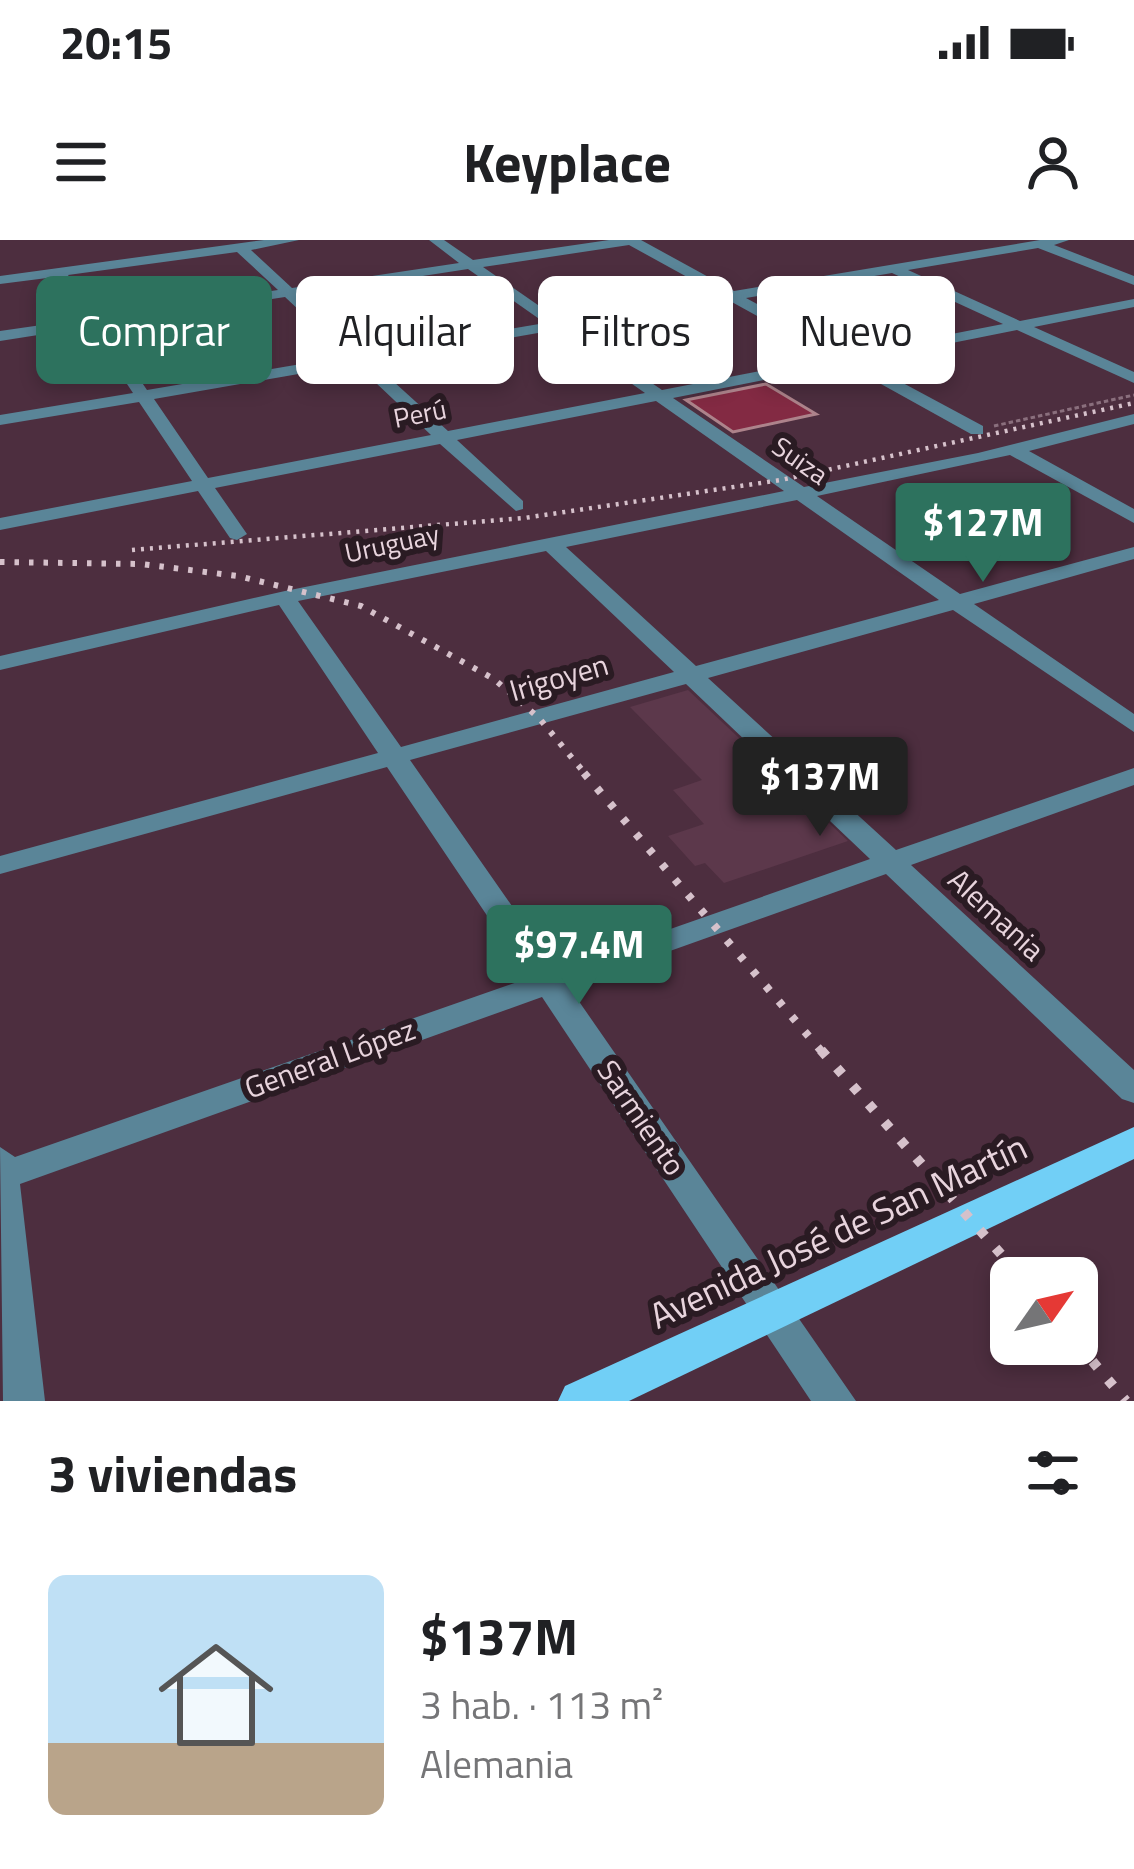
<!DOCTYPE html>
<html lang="es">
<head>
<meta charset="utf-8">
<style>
  body { margin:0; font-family:"Titillium Web",sans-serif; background:#f2f2f2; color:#202124; height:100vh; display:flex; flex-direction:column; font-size:45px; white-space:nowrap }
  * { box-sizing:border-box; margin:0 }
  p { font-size:39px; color:#757577 }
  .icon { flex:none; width:66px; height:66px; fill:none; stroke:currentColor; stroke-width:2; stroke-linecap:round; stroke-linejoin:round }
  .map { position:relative; height:1161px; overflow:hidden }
  .details { display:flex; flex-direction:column; background:#fff; flex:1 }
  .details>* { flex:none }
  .guide { position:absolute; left:36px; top:36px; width:1062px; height:108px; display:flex; gap:24px }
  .needle { width:78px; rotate:56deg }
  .buttons { position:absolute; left:990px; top:1017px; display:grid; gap:24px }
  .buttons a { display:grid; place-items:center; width:108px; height:108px; border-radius:18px; background:#fff; box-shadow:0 6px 18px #0003; font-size:60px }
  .price { position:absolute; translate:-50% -102px; padding:0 27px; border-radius:12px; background:#2d725e; color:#fff; font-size:39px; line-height:78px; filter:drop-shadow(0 3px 6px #0008) }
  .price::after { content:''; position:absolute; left:50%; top:72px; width:36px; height:27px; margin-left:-18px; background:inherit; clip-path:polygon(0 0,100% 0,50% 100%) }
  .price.current { background:#222; color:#fff }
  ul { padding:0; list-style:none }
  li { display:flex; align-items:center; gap:36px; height:300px; padding:0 48px }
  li+li { border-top:3px solid #e0e0e0 }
  li span { display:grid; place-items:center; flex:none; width:336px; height:240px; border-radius:18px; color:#555 }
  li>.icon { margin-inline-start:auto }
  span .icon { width:144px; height:144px; fill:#fffc; stroke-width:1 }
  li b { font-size:51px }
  h2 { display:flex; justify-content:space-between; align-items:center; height:144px; padding:0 48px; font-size:51px }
  .pill { padding:0 42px; border-radius:18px; background:#fff; box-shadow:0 6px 18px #0003; font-size:42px; line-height:108px }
  .pill.current { background:#2d725e; color:#fff }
  .status { display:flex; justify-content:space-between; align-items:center; height:84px; padding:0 60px; background:#fff; direction:ltr }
  .status svg { height:33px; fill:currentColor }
  header { display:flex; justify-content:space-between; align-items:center; height:156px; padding:0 48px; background:#fff; font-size:54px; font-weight:700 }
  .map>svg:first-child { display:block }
  .built { fill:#5c384b }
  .building { fill:#832a43; stroke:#ad838b; stroke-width:3 }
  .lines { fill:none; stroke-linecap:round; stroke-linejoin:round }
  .path { stroke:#8a6f7d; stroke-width:3; stroke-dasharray:4.5 3; stroke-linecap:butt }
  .minor { fill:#5a8598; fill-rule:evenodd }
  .major { fill:#71cff6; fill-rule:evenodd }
  .rail-far3 { stroke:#d6c1cb; stroke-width:4.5; stroke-dasharray:3 6; stroke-linecap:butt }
  .rail-far2 { stroke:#d6c1cb; stroke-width:6; stroke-dasharray:4.5 10; stroke-linecap:butt }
  .rail-far1 { stroke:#d6c1cb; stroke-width:8; stroke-dasharray:6 14; stroke-linecap:butt }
  .rail { stroke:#d6c1cb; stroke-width:10; stroke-dasharray:8 16; stroke-linecap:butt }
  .labels { text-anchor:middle; stroke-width:12; stroke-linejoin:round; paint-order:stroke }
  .far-street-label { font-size:27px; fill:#e8d4dd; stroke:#2a1b23 }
  .street-label { font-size:30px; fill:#e8d4dd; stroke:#2a1b23 }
  .near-street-label { font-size:36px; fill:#e8d4dd; stroke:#2a1b23 }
</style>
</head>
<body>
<div class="status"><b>20:15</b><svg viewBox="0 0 49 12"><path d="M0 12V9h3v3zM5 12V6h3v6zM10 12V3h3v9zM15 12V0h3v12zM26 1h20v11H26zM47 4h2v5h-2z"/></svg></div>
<header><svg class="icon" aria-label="menu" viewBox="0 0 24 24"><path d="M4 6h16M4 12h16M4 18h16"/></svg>Keyplace<svg class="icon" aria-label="person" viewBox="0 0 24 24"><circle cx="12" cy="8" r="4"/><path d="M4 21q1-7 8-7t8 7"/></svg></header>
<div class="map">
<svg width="1134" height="1161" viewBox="0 0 1134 1161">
  <rect width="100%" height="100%" fill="#4d2e3f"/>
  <!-- built -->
  <path class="built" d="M688,450L788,544L848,601L724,643L705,623L695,626L668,596L704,584L673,550L702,540L630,467Z"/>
  <!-- building -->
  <path class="building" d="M766,144L816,174L733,192L686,160Z"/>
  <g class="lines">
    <!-- path -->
    <path class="path" d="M994,186L1134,155"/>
    <!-- minor -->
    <path class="minor" d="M264,0H299L251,10L292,48L459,23L429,0H444L473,20L609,0H641L734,51L1040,0H1069L1054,5L1134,36V45L1038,8L908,30L1020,81L1134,59V67L1034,87L1134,132V143L1017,90L862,121L983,186V194H971L845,124L673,158L804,247L978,213L1134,174V184L1029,211L1134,269V283L1010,215L817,256L960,354L1134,307V319L974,364L1134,474V492L953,370L708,438L896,610L1134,528V545L911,625L1134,830V863L1122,859L886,634L569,747L856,1161H811L542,757L20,944L45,1161H3L0,907L15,917L529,738L387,527L0,634V616L378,513L279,365L0,430V416L285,351L784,251L656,161L457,200L523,261V269L516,271L440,204L215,248L247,294L237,300L230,298L198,251L0,290V278L192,241L139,162L0,185V175L133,153L89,87L0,101V91L83,79L55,37L0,44V36ZM629,5L718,54L561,81L483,27ZM237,12L278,50L97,77L68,35ZM468,29L545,83L363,114L300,55ZM892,33L1003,84L849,114L746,58ZM285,57L348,116L147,150L103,85ZM730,61L832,117L662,150L571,88ZM555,90L645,153L448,191L372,122ZM356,124L431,195L208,238L154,159ZM797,260L939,360L696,426L566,307ZM546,311L674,432L401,507L298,361ZM686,444L870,619L556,729L410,520Z"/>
    <!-- major -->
    <path class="major" d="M1134,887V919L629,1161H558L565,1146Z"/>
    <!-- rail-far3 -->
    <path class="rail-far3" d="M132,310L524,278L781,240L1134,163"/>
    <!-- rail-far2 -->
    <path class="rail-far2" d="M0,322L141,324L238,336L361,366L494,439L539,478L587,536"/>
    <!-- rail-far1 -->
    <path class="rail-far1" d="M584,533L823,813"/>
    <!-- rail -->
    <path class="rail" d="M821,810L1022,1038
      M1077,1103L1126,1161"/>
  </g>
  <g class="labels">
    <!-- far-street labels -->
    <g class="far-street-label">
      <text transform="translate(420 174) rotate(-11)" y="9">Perú</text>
      <text transform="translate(800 221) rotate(35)" y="9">Suiza</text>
      <text transform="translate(392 304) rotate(-12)" y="9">Uruguay</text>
    </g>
    <!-- street labels -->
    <g class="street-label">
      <text transform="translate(559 438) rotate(-16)" y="10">Irigoyen</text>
      <text transform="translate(996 675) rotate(43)" y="10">Alemania</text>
      <text transform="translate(330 819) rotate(-20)" y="10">General López</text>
      <text transform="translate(641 878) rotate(56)" y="10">Sarmiento</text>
    </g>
    <!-- near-street labels -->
    <g class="near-street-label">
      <text transform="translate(838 991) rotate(-25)" y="13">Avenida José de San Martín</text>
    </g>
  </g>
</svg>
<div class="buttons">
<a><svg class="needle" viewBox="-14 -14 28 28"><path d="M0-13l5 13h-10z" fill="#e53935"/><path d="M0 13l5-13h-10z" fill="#757577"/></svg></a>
</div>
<b class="price" style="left:983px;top:345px">$127M</b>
<b class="price current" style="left:820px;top:599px">$137M</b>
<b class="price" style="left:579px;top:767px">$97.4M</b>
<div class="guide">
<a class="pill current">Comprar</a>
<a class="pill">Alquilar</a>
<a class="pill">Filtros</a>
<a class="pill">Nuevo</a>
</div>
</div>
<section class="details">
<h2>3 viviendas<svg class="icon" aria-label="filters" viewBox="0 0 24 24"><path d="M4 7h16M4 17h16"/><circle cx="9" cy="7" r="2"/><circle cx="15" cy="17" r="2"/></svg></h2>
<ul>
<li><span style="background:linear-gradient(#bfe0f5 70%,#b9a48a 0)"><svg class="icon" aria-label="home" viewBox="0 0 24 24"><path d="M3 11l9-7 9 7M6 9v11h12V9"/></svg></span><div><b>$137M</b><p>3 hab. · 113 m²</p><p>Alemania</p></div></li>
</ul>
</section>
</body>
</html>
